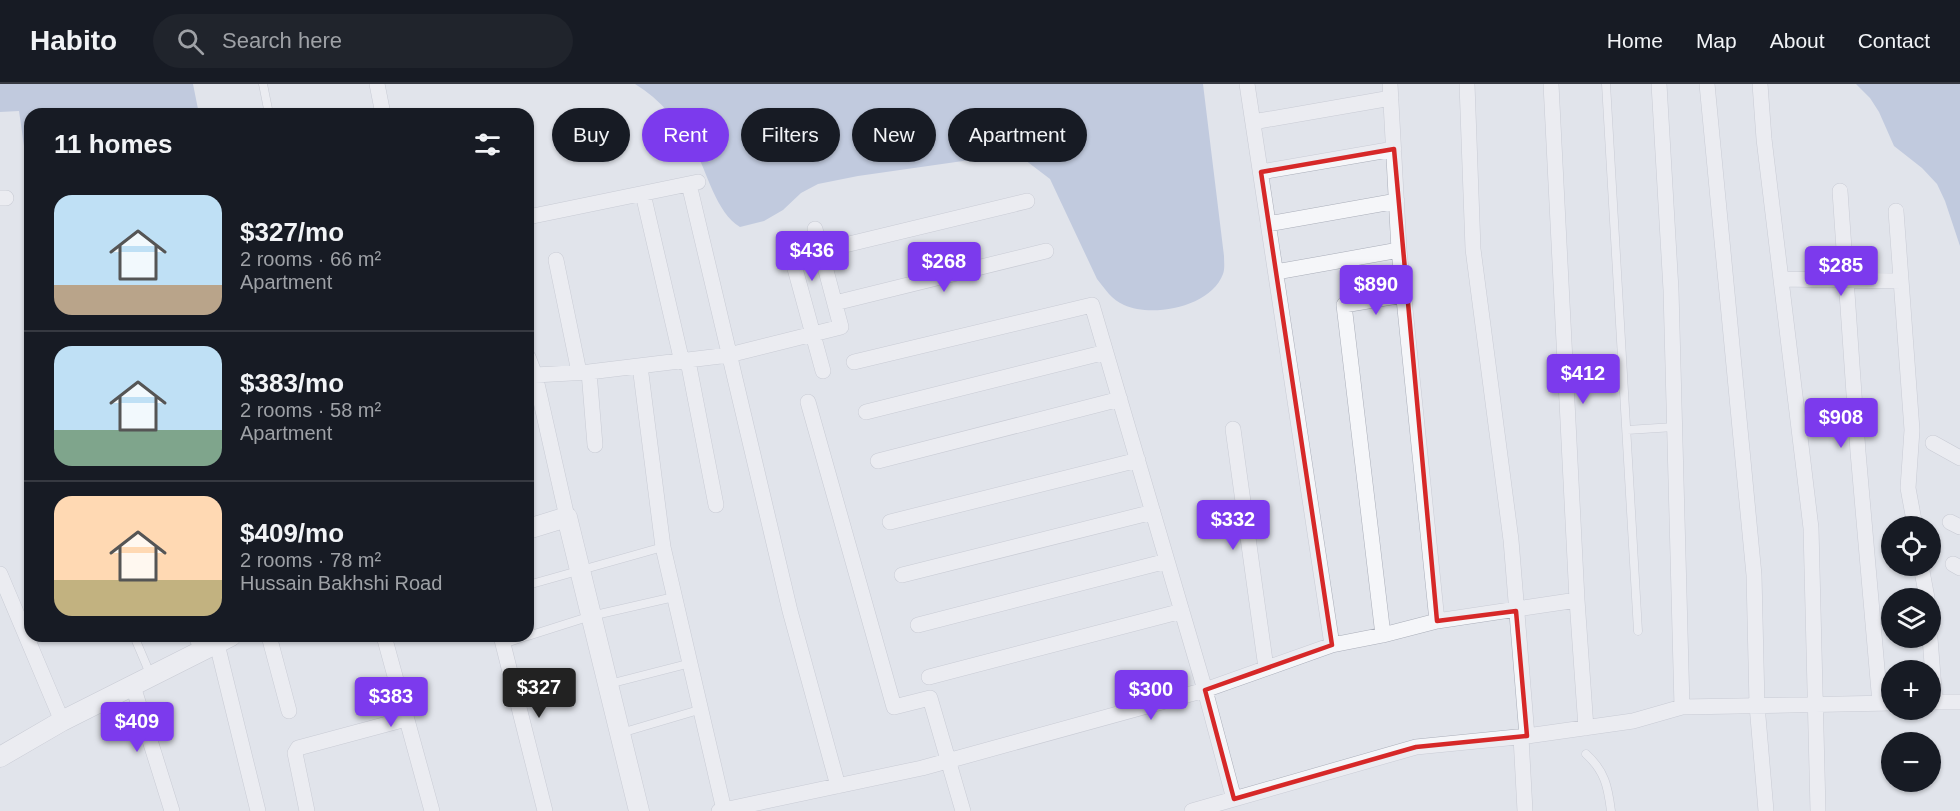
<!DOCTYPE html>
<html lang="en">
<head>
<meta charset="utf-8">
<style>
  body { margin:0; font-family:Helvetica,sans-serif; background:#20242c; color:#f1f3f6; height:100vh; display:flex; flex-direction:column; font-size:22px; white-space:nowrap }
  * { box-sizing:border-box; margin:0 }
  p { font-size:20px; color:#9ea1a6 }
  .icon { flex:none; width:33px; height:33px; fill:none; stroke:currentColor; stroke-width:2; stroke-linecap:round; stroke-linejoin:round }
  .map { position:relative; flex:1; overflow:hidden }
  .sheet { position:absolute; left:24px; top:24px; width:510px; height:534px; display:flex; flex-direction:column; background:#171b24; border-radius:18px; box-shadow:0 2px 4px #0004 }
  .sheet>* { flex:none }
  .guide { position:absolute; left:552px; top:24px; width:570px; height:54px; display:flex; gap:12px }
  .fabs { position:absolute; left:1881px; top:432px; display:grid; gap:12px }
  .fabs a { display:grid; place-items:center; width:60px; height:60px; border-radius:50%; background:#171b24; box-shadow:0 2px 4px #0004; font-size:30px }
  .price { position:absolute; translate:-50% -51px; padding:0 14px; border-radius:6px; background:#7c3aed; color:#fff; font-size:20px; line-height:39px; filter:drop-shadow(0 2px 3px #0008) }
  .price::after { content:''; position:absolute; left:50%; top:36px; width:18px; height:14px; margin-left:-9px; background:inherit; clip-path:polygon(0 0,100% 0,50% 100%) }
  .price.selected { background:#222; color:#fff }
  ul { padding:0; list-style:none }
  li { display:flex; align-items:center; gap:18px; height:150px; padding:0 30px }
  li+li { border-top:2px solid #363941 }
  li span { display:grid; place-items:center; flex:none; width:168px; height:120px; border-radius:18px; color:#555 }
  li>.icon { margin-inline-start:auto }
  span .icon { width:72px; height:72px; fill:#fffc; stroke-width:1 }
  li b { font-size:26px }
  h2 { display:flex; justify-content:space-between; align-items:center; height:72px; padding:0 30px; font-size:26px }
  .tag { padding:0 21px; border-radius:27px; background:#171b24; box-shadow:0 2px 4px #0004; font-size:21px; line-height:54px }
  .tag.selected { background:#7c3aed; color:#fff }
  header { display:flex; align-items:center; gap:36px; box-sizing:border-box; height:84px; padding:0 30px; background:#171b24; border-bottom:2px solid #363941 }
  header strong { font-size:28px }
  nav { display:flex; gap:33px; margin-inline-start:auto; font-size:21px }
  .search { width:420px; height:54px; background:#20242c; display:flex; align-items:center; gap:15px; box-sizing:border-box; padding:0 21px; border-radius:33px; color:#9ea1a6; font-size:22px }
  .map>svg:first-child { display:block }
  .water { fill:#99accf }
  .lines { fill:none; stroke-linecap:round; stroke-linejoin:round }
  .service-casing { stroke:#aaaeb9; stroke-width:9 }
  .minor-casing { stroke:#aaaeb9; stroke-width:16 }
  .tertiary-casing { stroke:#aaaeb9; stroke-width:21 }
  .service { stroke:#f5f6f9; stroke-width:8 }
  .minor { stroke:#f5f6f9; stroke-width:15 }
  .tertiary { stroke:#f5f6f9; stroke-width:20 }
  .marked { fill:none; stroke:#d62828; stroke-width:4.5; stroke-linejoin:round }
</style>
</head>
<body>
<header>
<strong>Habito</strong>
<div class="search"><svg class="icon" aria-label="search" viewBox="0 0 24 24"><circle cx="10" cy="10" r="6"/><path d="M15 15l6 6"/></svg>Search here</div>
<nav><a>Home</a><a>Map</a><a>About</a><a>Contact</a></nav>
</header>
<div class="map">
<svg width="1960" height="727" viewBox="0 0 1960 727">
  <rect width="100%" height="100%" fill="#e1e4eb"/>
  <!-- water -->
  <path class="water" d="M0,0H193L199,30H30V104L19,27L0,28Z
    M635,0H1203L1224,172C1224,177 1225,185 1223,190C1211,223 1152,234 1124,221C1112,216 1105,205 1097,195L1050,95L1025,76L998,72L858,92L818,100L801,109L783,126L764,137L740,143C716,129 707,87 694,64C679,38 661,16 635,0Z
    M1856,0H1960V162L1945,117L1937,100L1922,84L1894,62L1879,28L1870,14Z"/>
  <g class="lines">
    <!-- service casing -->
    <g class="service-casing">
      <path id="service" d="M263,0L269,30
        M1606,0L1638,547
        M1627,346L1674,343
        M528,501L663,463
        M134,552L151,592
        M192,552L199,567
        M528,552L591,532L674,513
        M503,560L527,552
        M609,600L691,579
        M621,649L702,625
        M1586,670C1605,687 1608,703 1611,727"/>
    </g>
    <!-- minor casing -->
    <g class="minor-casing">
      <path id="minor" d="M377,0L383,30
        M1247,0L1332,561
        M1390,0L1399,166L1437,537
        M1467,0L1473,165L1511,456L1527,652
        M1551,0L1577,516L1586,644
        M1659,0L1671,206L1682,623
        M1707,0L1754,491L1757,621L1766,727
        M1760,0L1764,55L1811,444L1818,727
        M1253,38L1391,14
        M1261,88L1394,65
        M689,100L790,527L838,702
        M1840,107L1858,368L1880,619
        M643,110L682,278
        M0,114H6
        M1896,127L1912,346L1908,404L1915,442
        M528,133L698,98
        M1268,140L1397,117
        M788,159L823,287
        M820,167L1027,117
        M556,176L579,288
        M1276,188L1399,166
        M1781,195L1901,197
        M835,219L1046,167
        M528,273L535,291L567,433
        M688,277L716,421
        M854,278L1092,221L1205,606L1234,715
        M640,282L663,463L724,726
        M589,288L595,361
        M535,291L589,288L729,271L841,243L815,145
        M808,318L894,623L930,614L963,727
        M866,328L1106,268
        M1233,345L1266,584
        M1933,359L1960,374
        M878,377L1120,315
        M890,438L1138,376
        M1950,438L1960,443
        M1953,480L1960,484
        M1921,482L1927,514
        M0,490L62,637
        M902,491L1153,428
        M918,541L1167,477
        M1383,551L1344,221L1403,211
        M269,552L289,627
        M384,552L432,727
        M501,552L545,727
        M1930,554L1935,618
        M217,560L258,727
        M929,593L1182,527
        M133,602L172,727
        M1930,618H1960
        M1521,653L1525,727
        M307,727L295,669L298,664L406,635
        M719,727L922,684L1205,606L1332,561L1383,551L1437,537L1577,516
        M1192,727L1416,663L1527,652L1633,637L1682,623L1892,619"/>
    </g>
    <!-- tertiary casing -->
    <g class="tertiary-casing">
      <path id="tertiary" d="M528,445L567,433L639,727
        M0,673L62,637L231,552"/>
    </g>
    <!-- service -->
    <use href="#service" class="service"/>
    <!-- minor -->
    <use href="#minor" class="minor"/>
    <!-- tertiary -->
    <use href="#tertiary" class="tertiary"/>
  </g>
  <!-- marked area -->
  <path d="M0 0H1960V727H0ZM1394,65L1437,537L1516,527L1527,652L1416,663L1234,715L1205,606L1332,561L1261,88Z" fill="#e1e4eb" fill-opacity=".55" fill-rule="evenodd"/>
  <path class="marked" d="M1394,65L1437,537L1516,527L1527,652L1416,663L1234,715L1205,606L1332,561L1261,88Z"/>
</svg>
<div class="fabs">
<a><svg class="icon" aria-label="locate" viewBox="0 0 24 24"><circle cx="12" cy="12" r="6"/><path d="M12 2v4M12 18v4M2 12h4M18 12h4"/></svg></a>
<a><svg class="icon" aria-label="layers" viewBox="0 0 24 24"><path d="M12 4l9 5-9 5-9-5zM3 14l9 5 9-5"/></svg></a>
<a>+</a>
<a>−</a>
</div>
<b class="price" style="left:812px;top:198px">$436</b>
<b class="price" style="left:944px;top:209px">$268</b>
<b class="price" style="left:1841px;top:213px">$285</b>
<b class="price" style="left:1376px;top:232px">$890</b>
<b class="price" style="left:1583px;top:321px">$412</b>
<b class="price" style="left:1841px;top:365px">$908</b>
<b class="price" style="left:1233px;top:467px">$332</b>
<b class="price selected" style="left:539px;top:635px">$327</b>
<b class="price" style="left:1151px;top:637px">$300</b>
<b class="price" style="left:391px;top:644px">$383</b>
<b class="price" style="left:137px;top:669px">$409</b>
<div class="guide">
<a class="tag">Buy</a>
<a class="tag selected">Rent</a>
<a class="tag">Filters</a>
<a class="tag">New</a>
<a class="tag">Apartment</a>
</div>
<section class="sheet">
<h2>11 homes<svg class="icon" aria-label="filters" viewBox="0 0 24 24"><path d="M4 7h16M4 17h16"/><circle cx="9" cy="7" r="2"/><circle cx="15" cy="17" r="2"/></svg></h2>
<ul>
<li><span style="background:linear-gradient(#bfe0f5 75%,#b9a48a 0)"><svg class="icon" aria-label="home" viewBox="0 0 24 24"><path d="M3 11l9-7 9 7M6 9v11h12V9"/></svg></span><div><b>$327/mo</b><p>2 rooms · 66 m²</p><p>Apartment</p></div></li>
<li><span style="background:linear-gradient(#bfe0f5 70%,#7fa58c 0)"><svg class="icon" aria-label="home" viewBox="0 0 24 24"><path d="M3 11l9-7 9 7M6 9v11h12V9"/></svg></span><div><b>$383/mo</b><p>2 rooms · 58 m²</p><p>Apartment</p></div></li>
<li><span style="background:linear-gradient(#ffd9b3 70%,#c2b280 0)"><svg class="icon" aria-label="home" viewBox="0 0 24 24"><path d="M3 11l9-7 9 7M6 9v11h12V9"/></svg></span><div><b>$409/mo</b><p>2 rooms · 78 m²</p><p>Hussain Bakhshi Road</p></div></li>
</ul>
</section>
</div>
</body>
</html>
